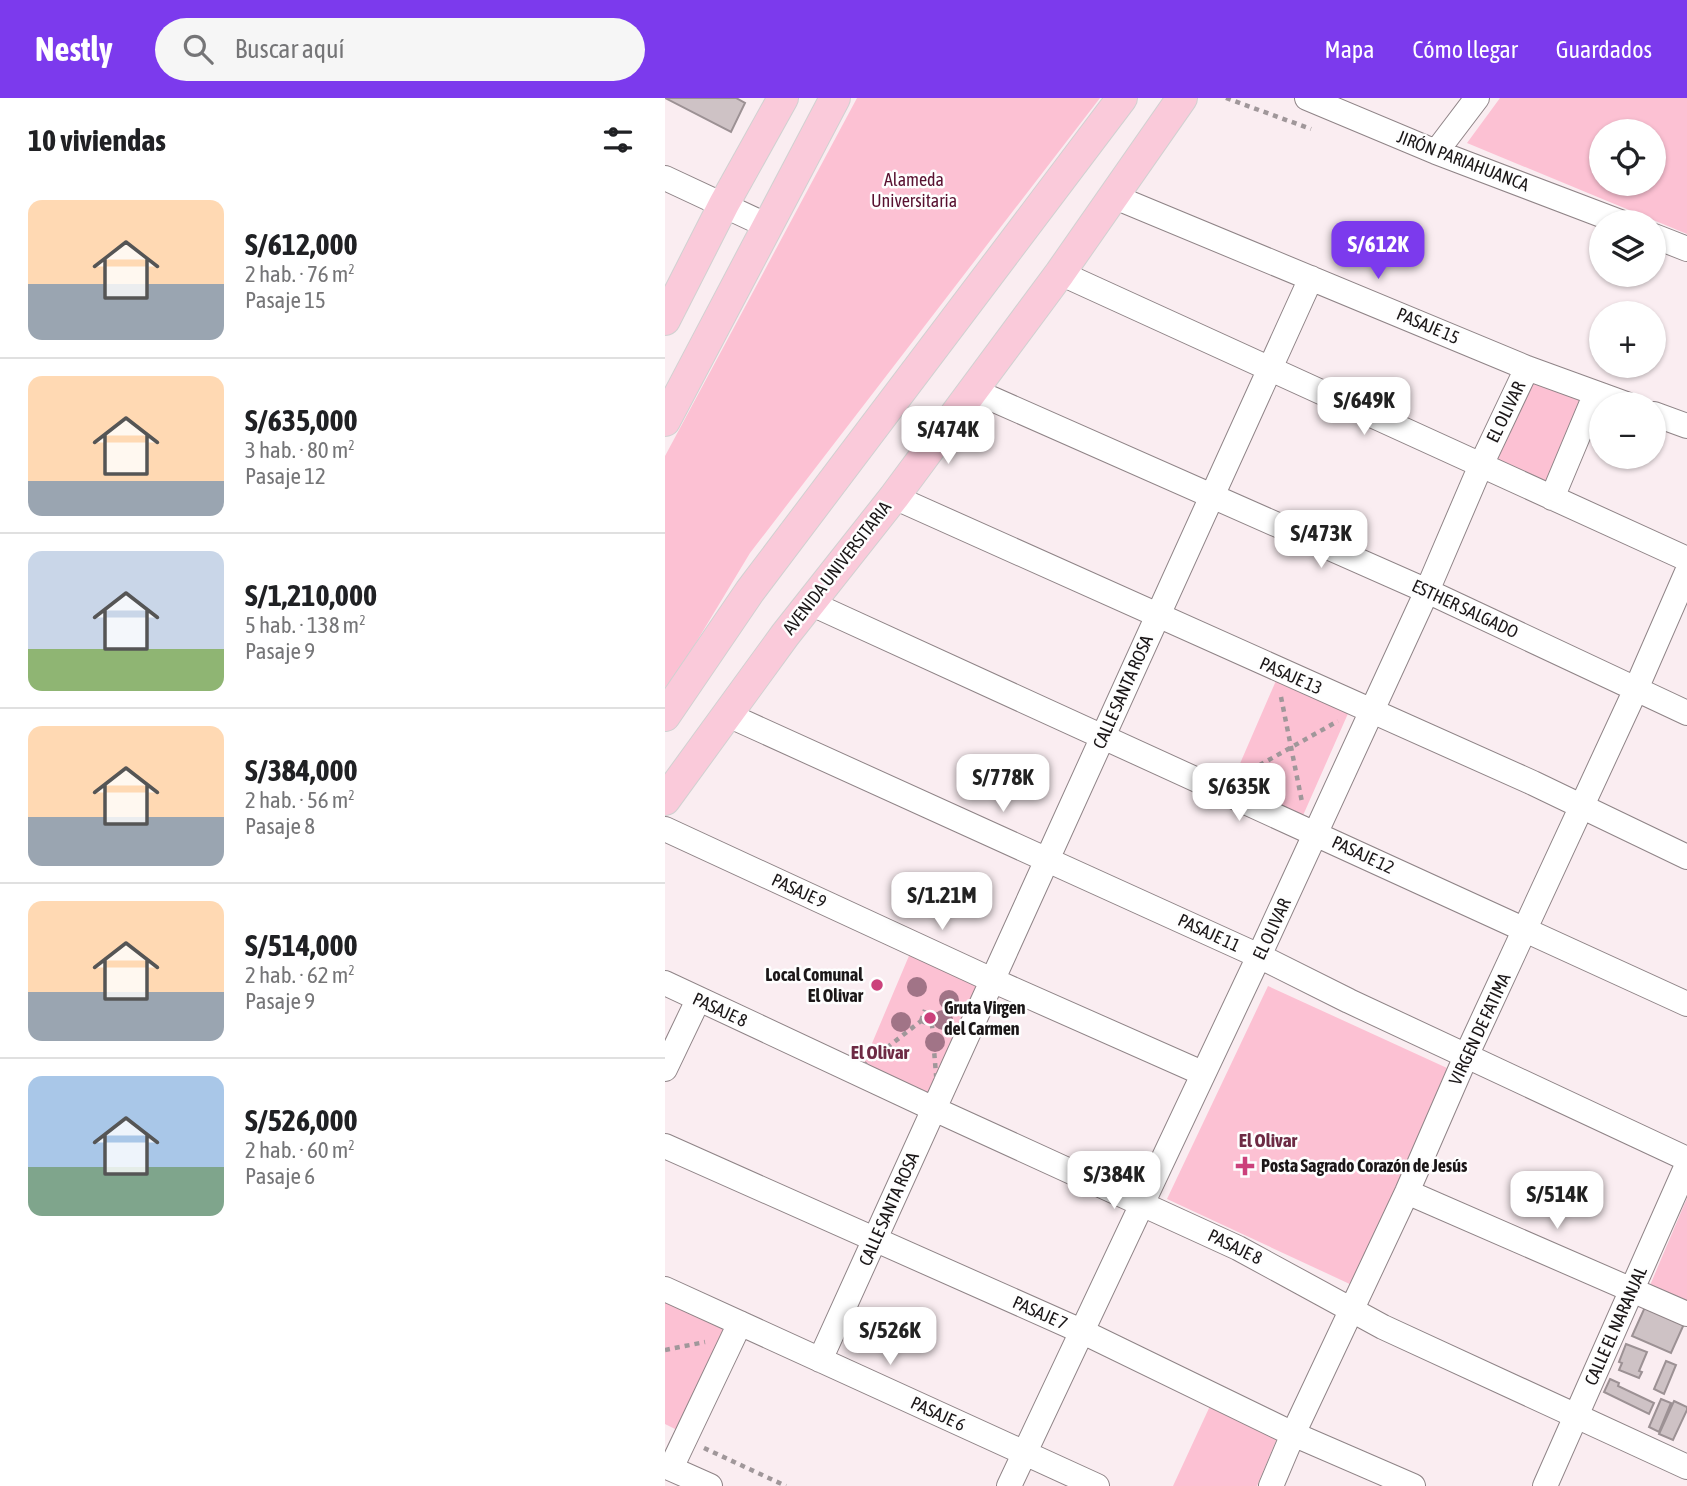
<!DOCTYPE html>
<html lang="es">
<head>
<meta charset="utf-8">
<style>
  body { margin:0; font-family:"Asap Condensed",sans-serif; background:#f6f6f6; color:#202124; height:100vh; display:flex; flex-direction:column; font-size:26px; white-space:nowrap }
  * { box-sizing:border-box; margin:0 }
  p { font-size:23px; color:#757577 }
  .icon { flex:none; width:38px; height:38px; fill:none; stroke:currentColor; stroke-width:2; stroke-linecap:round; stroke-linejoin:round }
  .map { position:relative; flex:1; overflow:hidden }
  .sheet { display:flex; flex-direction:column; background:#fff; width:665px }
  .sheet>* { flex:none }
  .tools { position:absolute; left:924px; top:21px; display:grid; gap:14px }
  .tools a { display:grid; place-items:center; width:77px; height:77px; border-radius:50%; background:#fff; box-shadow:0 2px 5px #0004; font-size:35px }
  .price { position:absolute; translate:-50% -60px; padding:0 16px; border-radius:14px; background:#fff; color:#222; font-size:23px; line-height:46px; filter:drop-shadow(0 2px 4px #0008) }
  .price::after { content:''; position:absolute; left:50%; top:42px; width:21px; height:16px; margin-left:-10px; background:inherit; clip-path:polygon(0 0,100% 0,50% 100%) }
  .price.selected { background:#7c3aed; color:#fff }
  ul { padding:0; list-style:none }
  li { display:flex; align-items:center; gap:21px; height:175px; padding:0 28px }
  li+li { border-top:2px solid #e0e0e0 }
  li span { display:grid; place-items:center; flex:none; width:196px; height:140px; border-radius:14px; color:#555 }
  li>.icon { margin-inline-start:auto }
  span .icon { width:84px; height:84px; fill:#fffc; stroke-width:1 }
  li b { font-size:30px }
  h2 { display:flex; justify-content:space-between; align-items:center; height:84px; padding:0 28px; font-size:30px }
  header { display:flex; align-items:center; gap:42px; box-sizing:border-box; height:98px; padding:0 35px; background:#7c3aed; color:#fff }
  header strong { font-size:33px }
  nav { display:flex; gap:38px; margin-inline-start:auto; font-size:24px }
  .search { width:490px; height:63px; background:#f6f6f6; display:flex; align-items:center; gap:18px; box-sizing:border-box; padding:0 24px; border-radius:38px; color:#757577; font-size:26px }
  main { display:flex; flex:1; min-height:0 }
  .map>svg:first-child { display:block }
  .green { fill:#fcc1d3; fill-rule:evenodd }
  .building { fill:#cec2c5; stroke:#9c9194; stroke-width:2 }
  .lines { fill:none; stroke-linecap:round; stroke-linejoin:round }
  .minor-casing { stroke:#8f8487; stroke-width:26 }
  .major-casing { stroke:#d1d1d1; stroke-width:32 }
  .path { stroke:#a0979a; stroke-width:4.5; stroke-dasharray:5 5; stroke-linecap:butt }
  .minor { stroke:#fff; stroke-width:24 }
  .major { stroke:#facada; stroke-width:30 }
  .tree { fill:#a17487 }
  .poi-dot { fill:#cb417b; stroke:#fefefe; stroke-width:2.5 }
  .labels { text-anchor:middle; stroke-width:5; stroke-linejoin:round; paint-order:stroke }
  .street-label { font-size:18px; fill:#1b1718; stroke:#fefefe }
  .park-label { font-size:18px; fill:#581130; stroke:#fefefe }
  .poi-label { font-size:18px; font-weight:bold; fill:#1b1718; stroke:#fefefe; text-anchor:start }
  .neighbourhood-label { font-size:19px; font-weight:bold; fill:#6d2a44; stroke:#fefefe }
</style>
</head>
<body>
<header>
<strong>Nestly</strong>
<div class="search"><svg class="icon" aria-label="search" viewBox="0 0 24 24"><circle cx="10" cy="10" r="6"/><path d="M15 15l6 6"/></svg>Buscar aquí</div>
<nav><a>Mapa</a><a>Cómo llegar</a><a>Guardados</a></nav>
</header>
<main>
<section class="sheet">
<h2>10 viviendas<svg class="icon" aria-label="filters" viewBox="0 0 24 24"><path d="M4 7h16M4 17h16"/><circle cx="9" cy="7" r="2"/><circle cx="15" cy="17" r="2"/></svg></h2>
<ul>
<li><span style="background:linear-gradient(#ffd9b3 60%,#9aa5b1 0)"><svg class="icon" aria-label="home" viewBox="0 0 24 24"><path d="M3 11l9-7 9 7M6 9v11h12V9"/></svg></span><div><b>S/612,000</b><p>2 hab. · 76 m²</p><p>Pasaje 15</p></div></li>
<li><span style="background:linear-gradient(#ffd9b3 75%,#9aa5b1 0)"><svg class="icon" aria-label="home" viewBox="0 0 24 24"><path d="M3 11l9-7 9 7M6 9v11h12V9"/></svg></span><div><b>S/635,000</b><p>3 hab. · 80 m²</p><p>Pasaje 12</p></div></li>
<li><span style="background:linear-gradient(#c9d6e8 70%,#8fb573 0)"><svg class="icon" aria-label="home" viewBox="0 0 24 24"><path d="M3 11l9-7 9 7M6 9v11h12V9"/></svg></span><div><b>S/1,210,000</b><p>5 hab. · 138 m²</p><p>Pasaje 9</p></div></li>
<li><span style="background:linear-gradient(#ffd9b3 65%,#9aa5b1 0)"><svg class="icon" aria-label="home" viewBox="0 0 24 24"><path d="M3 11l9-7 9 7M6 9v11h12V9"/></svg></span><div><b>S/384,000</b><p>2 hab. · 56 m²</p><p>Pasaje 8</p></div></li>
<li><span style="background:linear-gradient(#ffd9b3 65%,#9aa5b1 0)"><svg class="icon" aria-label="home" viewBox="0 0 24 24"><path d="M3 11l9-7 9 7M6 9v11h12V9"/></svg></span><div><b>S/514,000</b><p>2 hab. · 62 m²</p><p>Pasaje 9</p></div></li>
<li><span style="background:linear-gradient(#a9c7e8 65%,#7fa58c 0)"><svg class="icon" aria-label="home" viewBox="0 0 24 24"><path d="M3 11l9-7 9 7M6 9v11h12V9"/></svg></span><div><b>S/526,000</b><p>2 hab. · 60 m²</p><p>Pasaje 6</p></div></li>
</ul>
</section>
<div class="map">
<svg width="1022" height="1388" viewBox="0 0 1022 1388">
  <rect width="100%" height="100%" fill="#faedf1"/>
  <!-- green -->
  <path class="green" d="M192,0H435L85,455L0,596V358Z
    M835,0H1022V136L802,45ZM936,33H989V86H936Z
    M866,276L936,301L899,396L829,364Z
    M613,578L685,611L636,722L564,691Z
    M249,846L327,882L273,1001L197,969Z
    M603,888L782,970L689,1188L502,1101Z
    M1022,1100V1209L983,1192Z
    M0,1203L60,1229L12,1332L0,1326Z
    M545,1308L613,1338L592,1388H508Z"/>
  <!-- building -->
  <path class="building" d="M0,0H71L80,5L66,34Z
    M980,1209L1019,1226L1006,1255L967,1238Z
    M961,1246L982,1254L974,1273L977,1274L974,1280L954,1272L957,1265L954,1264Z
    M1001,1263L1011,1267L999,1296L989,1291Z
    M945,1281L954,1285L953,1288L989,1305L984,1316L939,1294Z
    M996,1301L1006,1305L994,1334L984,1329Z
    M1009,1303L1022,1309V1312L1008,1342L994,1336Z"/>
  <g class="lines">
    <!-- minor casing -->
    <g class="minor-casing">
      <path id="minor" d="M642,0L771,54L955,124
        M771,54L812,0
        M0,80L103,128
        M450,99L862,270L961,306
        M989,138L1022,151
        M395,175L1022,461
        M307,292L762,493L1022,615
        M989,316L1022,328
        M229,399L868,685L1022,759
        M887,400L931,295
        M145,505L1022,906
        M63,617L594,858L684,903L1022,1061
        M0,731L327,882L537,975
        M0,885L269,1011L573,1150L718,1229L1022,1369
        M0,971L33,902
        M0,1048L416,1233L628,1336L748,1388
        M742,1094L1022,1216
        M0,1191L432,1388
        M155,1262L646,180
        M0,1368L45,1388
        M6,1370L75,1225
        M344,1388L594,858L762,493L816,367L862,270
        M606,1388L628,1336L742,1094L802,956L971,591L1022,474
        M880,1388L1022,1067"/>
    </g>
    <!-- major casing -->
    <g class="major-casing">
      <path id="major" d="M0,222L59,106L118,0
        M0,323L170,0
        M0,618L85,493L457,0
        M0,702L120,537L229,399L395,175L517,0"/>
    </g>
    <!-- path -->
    <path class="path" d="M561,0L646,31
      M616,599L637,704
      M577,677L673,623
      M256,923L267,927L273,1001L197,969Z
      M256,923L260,912
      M267,927L273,915
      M0,1252L40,1244
      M39,1350L121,1388"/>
    <!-- minor -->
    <use href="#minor" class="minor"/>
    <!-- major -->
    <use href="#major" class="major"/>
  </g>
  <!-- trees -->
  <g class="tree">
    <circle cx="252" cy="889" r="10"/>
    <circle cx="284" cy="902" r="10"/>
    <circle cx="278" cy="922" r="10"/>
    <circle cx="236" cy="924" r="10"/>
    <circle cx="270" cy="944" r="10"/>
  </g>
  <!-- markers -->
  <g class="poi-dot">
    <circle cx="212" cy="887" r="7"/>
    <circle cx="265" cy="920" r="7"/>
    <path d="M576.5 1057.5h7v7h7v7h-7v7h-7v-7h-7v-7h7z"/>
  </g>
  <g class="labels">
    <!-- street labels -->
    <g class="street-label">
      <text transform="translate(798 63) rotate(21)" y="6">JIRÓN PARIAHUANCA</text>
      <text transform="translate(763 228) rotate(23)" y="6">PASAJE 15</text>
      <text transform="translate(841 314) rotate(-64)" y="6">EL OLIVAR</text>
      <text transform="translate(172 470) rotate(-52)" y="6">AVENIDA UNIVERSITARIA</text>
      <text transform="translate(800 511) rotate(25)" y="6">ESTHER SALGADO</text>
      <text transform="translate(626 578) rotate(24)" y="6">PASAJE 13</text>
      <text transform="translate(458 594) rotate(-66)" y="6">CALLE SANTA ROSA</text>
      <text transform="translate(698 757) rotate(25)" y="6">PASAJE 12</text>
      <text transform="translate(134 793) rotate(25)" y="6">PASAJE 9</text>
      <text transform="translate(607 831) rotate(-65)" y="6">EL OLIVAR</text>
      <text transform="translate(544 835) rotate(25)" y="6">PASAJE 11</text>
      <text transform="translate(55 912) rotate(25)" y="6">PASAJE 8</text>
      <text transform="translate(815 931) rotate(-65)" y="6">VIRGEN DE FATIMA</text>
      <text transform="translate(224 1111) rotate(-66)" y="6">CALLE SANTA ROSA</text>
      <text transform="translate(570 1149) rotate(26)" y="6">PASAJE 8</text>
      <text transform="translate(375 1215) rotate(24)" y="6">PASAJE 7</text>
      <text transform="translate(951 1228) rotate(-66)" y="6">CALLE EL NARANJAL</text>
      <text transform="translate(273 1316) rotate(25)" y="6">PASAJE 6</text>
    </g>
    <!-- park labels -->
    <g class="park-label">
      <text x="249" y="88">Alameda<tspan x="249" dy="21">Universitaria</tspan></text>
    </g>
    <!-- poi labels -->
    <g class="poi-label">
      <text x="198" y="883" text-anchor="end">Local Comunal<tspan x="198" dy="21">El Olivar</tspan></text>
      <text x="279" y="916">Gruta Virgen<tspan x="279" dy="21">del Carmen</tspan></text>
      <text x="596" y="1074">Posta Sagrado Corazón de Jesús</text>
    </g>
    <!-- neighbourhood labels -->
    <g class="neighbourhood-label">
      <text x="215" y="961">El Olivar</text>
      <text x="603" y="1049">El Olivar</text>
    </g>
  </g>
</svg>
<div class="tools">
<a><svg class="icon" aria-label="locate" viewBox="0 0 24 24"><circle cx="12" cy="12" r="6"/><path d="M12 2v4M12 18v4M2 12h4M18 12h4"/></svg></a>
<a><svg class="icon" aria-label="layers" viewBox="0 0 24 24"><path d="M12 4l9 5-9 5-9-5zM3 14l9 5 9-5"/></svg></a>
<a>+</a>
<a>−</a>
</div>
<b class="price selected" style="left:713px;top:183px">S/612K</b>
<b class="price" style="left:699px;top:339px">S/649K</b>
<b class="price" style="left:283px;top:368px">S/474K</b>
<b class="price" style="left:656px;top:472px">S/473K</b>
<b class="price" style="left:338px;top:716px">S/778K</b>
<b class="price" style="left:574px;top:725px">S/635K</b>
<b class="price" style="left:277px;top:834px">S/1.21M</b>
<b class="price" style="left:449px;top:1113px">S/384K</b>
<b class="price" style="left:892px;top:1133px">S/514K</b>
<b class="price" style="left:225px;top:1269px">S/526K</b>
</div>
</main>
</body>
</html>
